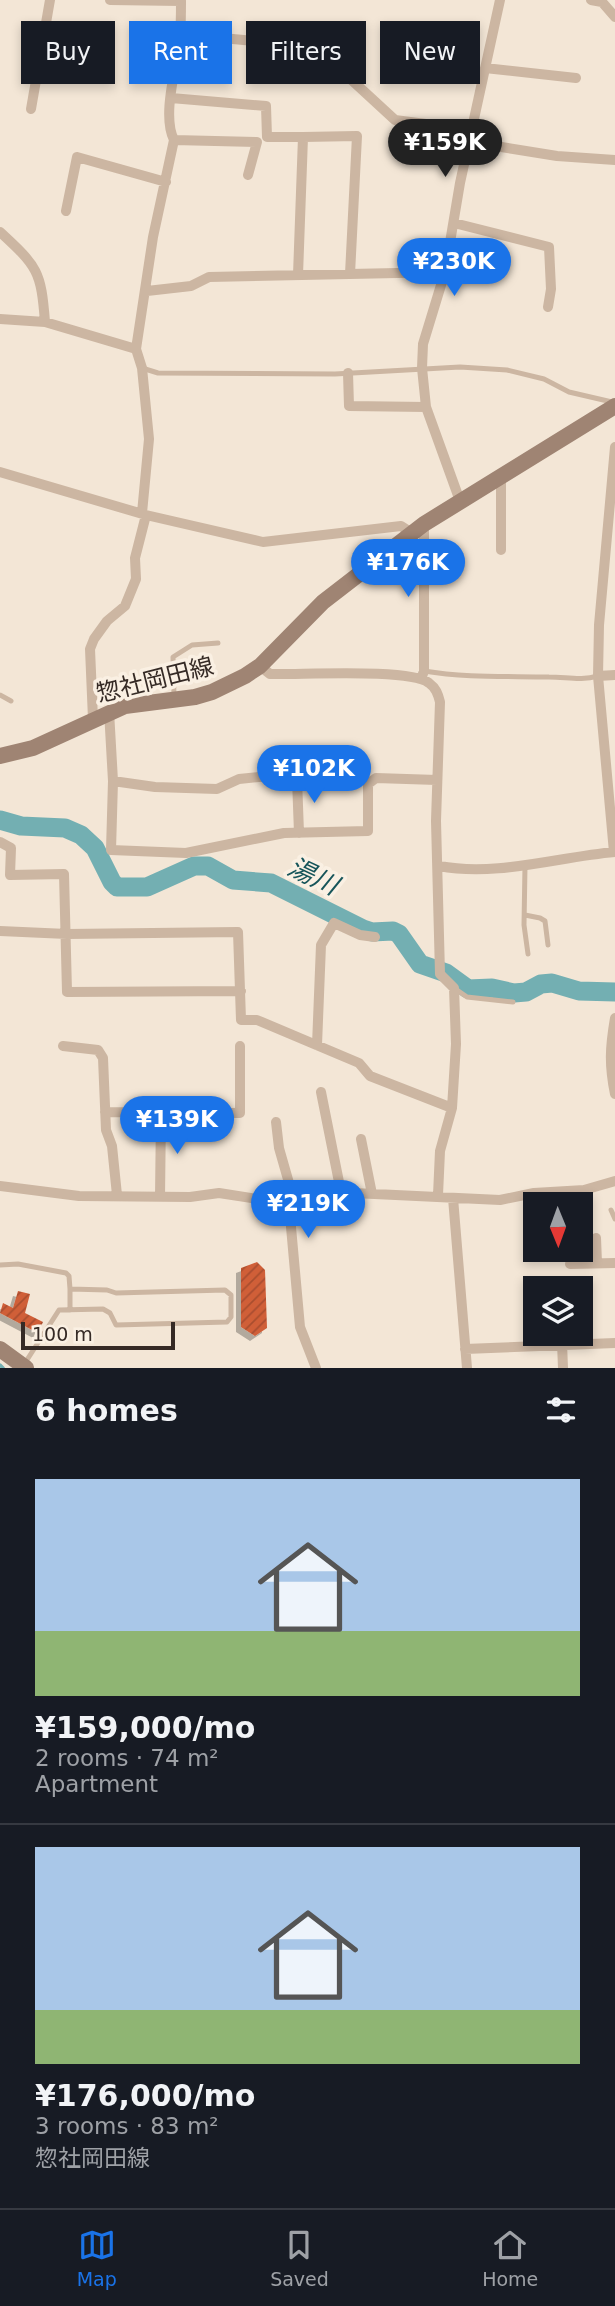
<!DOCTYPE html>
<html lang="en">
<head>
<meta charset="utf-8">
<style>
  body { margin:0; font-family:"DejaVu Sans","Noto Sans JP",sans-serif; background:#20242c; color:#f1f3f6; height:100vh; display:flex; flex-direction:column; font-size:26px; white-space:nowrap }
  * { box-sizing:border-box; margin:0 }
  p { font-size:23px; color:#9ea1a6 }
  .icon { flex:none; width:38px; height:38px; fill:none; stroke:currentColor; stroke-width:2; stroke-linecap:round; stroke-linejoin:round }
  .map { position:relative; height:1368px; overflow:hidden }
  .details { display:flex; flex-direction:column; background:#171b24; flex:1 }
  .details>* { flex:none }
  .top-card { position:absolute; left:21px; top:21px; width:574px; height:63px; display:flex; gap:14px }
  .needle { width:46px; rotate:179deg }
  .buttons { position:absolute; left:523px; top:1192px; display:grid; gap:14px }
  .buttons a { display:grid; place-items:center; width:70px; height:70px; border-radius:0px; background:#171b24; box-shadow:0 4px 10px #0003; font-size:35px }
  .scale { position:absolute; left:21px; bottom:18px; width:154px; box-sizing:border-box; padding-left:7px; border:4px solid #352a25; border-top:0; font-size:19px; line-height:24px; white-space:nowrap; color:#352a25; -webkit-text-stroke:5px #faf0e3; paint-order:stroke }
  .price { position:absolute; translate:-50% -60px; padding:0 16px; border-radius:24px; background:#1a73e8; color:#fff; font-size:23px; line-height:46px; filter:drop-shadow(0 2px 4px #0008) }
  .price::after { content:''; position:absolute; left:50%; top:42px; width:21px; height:16px; margin-left:-10px; background:inherit; clip-path:polygon(0 0,100% 0,50% 100%) }
  .price.on { background:#222; color:#fff }
  ul { padding:0; list-style:none }
  li { display:grid; align-content:center; gap:14px; height:371px; padding:0 35px }
  li+li { border-top:2px solid #363941 }
  li span { display:grid; place-items:center; height:217px; border-radius:0px; color:#555 }
  li>.icon { margin-inline-start:auto }
  span .icon { width:126px; height:126px; fill:#fffc; stroke-width:1 }
  li b { font-size:30px }
  h2 { display:flex; justify-content:space-between; align-items:center; height:84px; padding:0 35px; font-size:30px }
  .chip { padding:0 24px; border-radius:0px; background:#171b24; box-shadow:0 4px 10px #0003; font-size:24px; line-height:63px }
  .chip.on { background:#1a73e8; color:#fff }
  .tab-bar { display:flex; justify-content:space-around; align-items:center; height:98px; border-top:2px solid #363941; background:#171b24; font-size:19px; color:#9ea1a6 }
  .tab-bar a { display:grid; justify-items:center; gap:4px }
  .tab-bar .on { color:#1a73e8 }
  .map>svg:first-child { display:block }
  .lines { fill:none; stroke-linecap:round; stroke-linejoin:round }
  .stream { stroke:#73afb2; stroke-width:3.5 }
  .river { stroke:#73afb2; stroke-width:19 }
  .building { fill:url(#building-hatch); filter:url(#shadow) }
  .service { stroke:#ccb6a2; stroke-width:5 }
  .minor { stroke:#ccb6a2; stroke-width:10 }
  .secondary { stroke:#9f8473; stroke-width:16 }
  .labels { text-anchor:middle; stroke-width:7; stroke-linejoin:round; paint-order:stroke }
  .street-label { font-size:24px; fill:#352a25; stroke:#faf0e3 }
  .water-label { font-size:26px; font-style:italic; fill:#17555a; stroke:#faf0e3 }
</style>
</head>
<body>
<div class="map">
<svg width="615" height="1368" viewBox="0 0 615 1368">
  <defs>
    <pattern id="building-hatch" width="6" height="6" patternUnits="userSpaceOnUse" patternTransform="scale(1.75)"><rect width="6" height="6" fill="#d05e37"/><path d="M-1 1l2-2M0 6l6-6M5 7l2-2" fill="none" stroke="#aa4e2e"/></pattern>
    <filter id="shadow"><feDropShadow dx="-5" dy="5" stdDeviation="0" flood-color="#0004"/></filter>
  </defs>
  <rect width="100%" height="100%" fill="#f3e6d6"/>
  <g class="lines">
    <!-- stream -->
    <path class="stream" d="M0,1365L3,1368"/>
    <!-- river -->
    <path class="river" d="M0,820L21,826L65,828L81,835L95,848L112,882L117,887H147L194,866H208L233,880L271,883L363,929L372,932L393,931L399,934L420,964L446,973L468,989L492,988L514,993L526,992L541,984L552,983L579,991L615,992"/>
  </g>
  <!-- building -->
  <path class="building" d="M257,1262L265,1270L267,1328L255,1336L241,1327V1268Z
    M18,1291L30,1294L25,1313L43,1322L38,1333L0,1313L3,1303L13,1308Z"/>
  <g class="lines">
    <!-- service -->
    <path class="service" d="M142,368L158,373L335,374L460,367L507,370L544,379L569,392L612,402
      M424,671C466,678 507,676 549,677C567,677 581,681 598,676
      M0,695L11,701
      M174,696L173,657L192,645L218,643
      M525,866L524,925L528,954
      M525,915L540,918L545,921L548,945
      M454,988L467,997L513,1002
      M611,1210L615,1219
      M0,1265L18,1264L66,1273L69,1276L70,1289L107,1290L116,1293L225,1290L231,1295V1317L227,1322L116,1325L110,1313L103,1309L59,1310L25,1363
      M70,1289V1310"/>
    <!-- minor -->
    <path class="minor" d="M110,0L181,1C181,12 181,24 180,35C178,64 161,114 174,140L153,237L136,349L142,368L149,439L142,513
      M591,0L602,2L615,17
      M180,34L254,41L306,52L344,73L395,120L472,130
      M485,68L576,78
      M171,98L266,106L267,137H303
      M31,109L50,0
      M174,140L257,142L248,175
      M470,142L557,156L615,160
      M66,211L77,157L166,182
      M454,223L549,247L551,289L548,307
      M0,232C38,267 41,271 45,322
      M298,275L303,137L357,136L350,274
      M147,291L191,286L209,277L445,272
      M0,319L45,322L136,349
      M348,373L349,406L426,407
      M0,472L146,515L263,542L401,526L412,533
      M460,501L426,407L422,368L423,344L445,272L460,183L500,0
      M501,550V476
      M260,666L270,674C300,675 410,668 429,683C436,688 438,694 440,702L436,821L440,974L454,988L456,1044L452,1108L440,1151L438,1195
      M598,676L615,675
      M421,679L424,671V524
      M109,711L113,781L111,850L186,853L284,833L368,831V784L376,778L437,780
      M93,719L90,649L94,639L107,621L125,606L136,579L135,558L146,515
      M113,781L155,787L217,789L239,779L280,775L297,779L299,833
      M0,842L11,848L10,875L64,874L67,992L241,991
      M614,852L598,676L599,625L615,447
      M439,866C497,877 557,857 615,852
      M0,931L67,934L238,932L241,1020H257L359,1063L370,1076L452,1108
      M615,1018C610,1047 609,1065 615,1094
      M317,1045L321,945L334,923L360,935L375,937
      M63,1046L98,1050L103,1058L106,1130L112,1146L117,1195
      M321,1092L341,1192
      M105,1112L240,1113V1046
      M276,1122L279,1148L291,1190V1227L300,1327L316,1368
      M361,1139L372,1194
      M0,1186L79,1196L190,1197L219,1193L258,1199L291,1190L500,1200L534,1193L584,1190L615,1181
      M160,1197L161,1114
      M453,1198L467,1368
      M596,1238L597,1263
      M570,1264L615,1263
      M562,1343L563,1368
      M465,1349L615,1343"/>
    <!-- secondary -->
    <path class="secondary" d="M0,756L33,748L125,706L195,697L212,692L245,676L260,666L323,602L424,524L615,406
      M0,1349L26,1368"/>
  </g>
  <g class="labels">
    <!-- street labels -->
    <g class="street-label">
      <text transform="translate(155 680) rotate(-14)" y="8">惣社岡田線</text>
    </g>
    <!-- water labels -->
    <g class="water-label">
      <text transform="translate(313 876) rotate(25)" y="9">湯川</text>
    </g>
  </g>
</svg>
<div class="buttons">
<a><svg class="needle" viewBox="-14 -14 28 28"><path d="M0-13l5 13h-10z" fill="#e53935"/><path d="M0 13l5-13h-10z" fill="#9ea1a6"/></svg></a>
<a><svg class="icon" aria-label="layers" viewBox="0 0 24 24"><path d="M12 4l9 5-9 5-9-5zM3 14l9 5 9-5"/></svg></a>
</div>
<div class="scale">100 m</div>
<b class="price on" style="left:445px;top:179px">¥159K</b>
<b class="price" style="left:454px;top:298px">¥230K</b>
<b class="price" style="left:408px;top:599px">¥176K</b>
<b class="price" style="left:314px;top:805px">¥102K</b>
<b class="price" style="left:177px;top:1156px">¥139K</b>
<b class="price" style="left:308px;top:1240px">¥219K</b>
<div class="top-card">
<a class="chip">Buy</a>
<a class="chip on">Rent</a>
<a class="chip">Filters</a>
<a class="chip">New</a>
</div>
</div>
<section class="details">
<h2>6 homes<svg class="icon" aria-label="filters" viewBox="0 0 24 24"><path d="M4 7h16M4 17h16"/><circle cx="9" cy="7" r="2"/><circle cx="15" cy="17" r="2"/></svg></h2>
<ul>
<li><span style="background:linear-gradient(#a9c7e8 70%,#8fb573 0)"><svg class="icon" aria-label="home" viewBox="0 0 24 24"><path d="M3 11l9-7 9 7M6 9v11h12V9"/></svg></span><div><b>¥159,000/mo</b><p>2 rooms · 74 m²</p><p>Apartment</p></div></li>
<li><span style="background:linear-gradient(#a9c7e8 75%,#8fb573 0)"><svg class="icon" aria-label="home" viewBox="0 0 24 24"><path d="M3 11l9-7 9 7M6 9v11h12V9"/></svg></span><div><b>¥176,000/mo</b><p>3 rooms · 83 m²</p><p>惣社岡田線</p></div></li>
</ul>
</section>
<nav class="tab-bar">
<a class="on"><svg class="icon" aria-label="map" viewBox="0 0 24 24"><path d="M3 6l6-2 6 2 6-2v14l-6 2-6-2-6 2zM9 4v14M15 6v14"/></svg>Map</a>
<a><svg class="icon" aria-label="saved" viewBox="0 0 24 24"><path d="M7 4h10v16l-5-4-5 4z"/></svg>Saved</a>
<a><svg class="icon" aria-label="home" viewBox="0 0 24 24"><path d="M3 11l9-7 9 7M6 9v11h12V9"/></svg>Home</a>
</nav>
</body>
</html>
